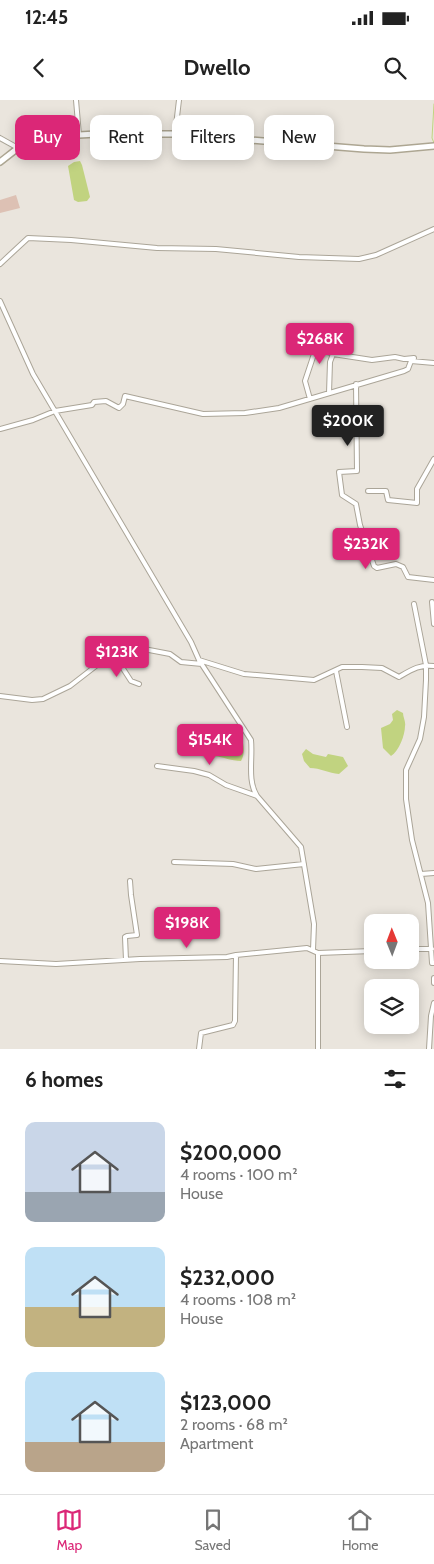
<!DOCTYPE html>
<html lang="en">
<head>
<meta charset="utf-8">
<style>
  body { margin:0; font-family:Cabin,sans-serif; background:#f6f6f6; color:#222; height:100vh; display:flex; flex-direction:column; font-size:19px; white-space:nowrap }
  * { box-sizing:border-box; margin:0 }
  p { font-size:16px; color:#767676 }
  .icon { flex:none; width:28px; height:28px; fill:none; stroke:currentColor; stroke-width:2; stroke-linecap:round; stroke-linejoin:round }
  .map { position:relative; height:949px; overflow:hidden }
  .sheet { display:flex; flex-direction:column; background:#fff; flex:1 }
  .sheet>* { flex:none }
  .hud { position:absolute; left:15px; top:15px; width:405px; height:45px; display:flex; gap:10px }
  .needle { width:32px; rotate:359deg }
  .tools { position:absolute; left:364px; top:814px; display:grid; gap:10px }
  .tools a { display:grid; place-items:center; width:55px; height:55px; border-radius:10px; background:#fff; box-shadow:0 2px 12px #0003; font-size:25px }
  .price { position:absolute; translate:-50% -42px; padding:0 11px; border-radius:5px; background:#db2777; color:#fff; font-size:16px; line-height:32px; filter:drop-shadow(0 1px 2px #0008) }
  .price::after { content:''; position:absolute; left:50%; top:30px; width:15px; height:11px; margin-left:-8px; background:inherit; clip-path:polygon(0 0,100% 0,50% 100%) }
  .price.on { background:#222; color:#fff }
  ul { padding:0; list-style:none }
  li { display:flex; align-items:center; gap:15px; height:125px; padding:0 25px }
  li span { display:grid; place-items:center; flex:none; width:140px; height:100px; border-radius:10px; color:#555 }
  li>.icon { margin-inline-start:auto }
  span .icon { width:60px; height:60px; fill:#fffc; stroke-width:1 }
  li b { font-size:21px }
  h2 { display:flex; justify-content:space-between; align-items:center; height:60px; padding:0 25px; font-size:21px }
  .pill { padding:0 18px; border-radius:10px; background:#fff; box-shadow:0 2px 12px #0003; font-size:18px; line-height:45px }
  .pill.on { background:#db2777; color:#fff }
  .status { display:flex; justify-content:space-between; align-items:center; height:35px; padding:0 25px; background:#fff; direction:ltr }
  .status svg { height:14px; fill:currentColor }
  header { display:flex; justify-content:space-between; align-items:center; height:65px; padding:0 25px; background:#fff; font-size:22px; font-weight:700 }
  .menu { display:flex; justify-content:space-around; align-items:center; height:70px; border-top:1px solid #e0e0e0; background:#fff; font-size:14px; color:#767676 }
  .menu a { display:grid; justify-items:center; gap:2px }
  .menu .on { color:#db2777 }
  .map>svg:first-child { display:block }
  .green { fill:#ddc1b4 }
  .water { fill:#c1d380 }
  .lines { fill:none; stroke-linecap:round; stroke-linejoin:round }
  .stream { stroke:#c1d380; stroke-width:1 }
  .street-casing { stroke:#aba598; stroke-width:6 }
  .secondary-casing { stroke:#ada692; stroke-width:8 }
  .street { stroke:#fff; stroke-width:4 }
  .secondary { stroke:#fff; stroke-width:5 }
</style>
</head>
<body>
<div class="status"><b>12:45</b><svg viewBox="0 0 49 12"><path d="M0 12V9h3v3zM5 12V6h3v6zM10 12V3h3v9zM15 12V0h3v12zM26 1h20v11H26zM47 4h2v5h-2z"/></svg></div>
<header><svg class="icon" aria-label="back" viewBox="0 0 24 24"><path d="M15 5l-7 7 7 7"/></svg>Dwello<svg class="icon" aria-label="search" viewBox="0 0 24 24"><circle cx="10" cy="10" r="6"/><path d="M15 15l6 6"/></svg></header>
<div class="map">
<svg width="434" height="949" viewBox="0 0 434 949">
  <rect width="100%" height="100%" fill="#eae5dd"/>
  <!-- green -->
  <path class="green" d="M16,95L20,108L0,113V100Z"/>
  <!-- water -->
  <path class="water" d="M80,61L82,65L90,97L87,101L78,102L74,100L68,66L74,62Z
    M397,610L403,613C403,617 406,622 405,626C405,635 399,651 391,656L383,648L381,628L390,624L393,620L392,614Z
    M233,627C243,634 247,651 241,661C231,661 224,657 214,656L212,647L218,645L217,636L220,631Z
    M306,649L313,654L326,657L328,654L343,657L348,666L339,674C329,673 320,668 310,668L304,661L302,654Z"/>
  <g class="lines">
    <!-- stream -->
    <path class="stream" d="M434,4L432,38L434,43"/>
    <!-- street casing -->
    <g class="street-casing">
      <path id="street" d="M76,0L79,35
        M175,34L179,0
        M0,38L18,48
        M0,164L28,138L71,140L157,148L216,149L299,157L359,159L376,155L434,129
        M0,201L33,274L191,542L199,560L251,640C253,659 247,680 257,696L301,747L314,824L313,850
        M333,254L372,260L395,257L404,259L414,258
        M356,284L357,371L339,372L342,395L356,404L360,425L374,466L377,468L396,464L403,467L408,477L434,480
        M310,299L305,281L316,248L333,254L330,262L329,293
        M0,329L33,320L55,311L92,305L94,302L106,301L119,308L123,304L125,296L203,314L245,313L279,308L404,271L408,269L411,261L434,263
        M368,391H386L388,400L417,403V389L434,359
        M432,502L434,524
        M414,504L426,565V580L424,617L420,639L406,670V699L412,740L428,803L432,863H434
        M113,553L131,581L139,584
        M199,560L244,574L314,580L342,567H362L382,568L399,577C411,570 420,564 434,566
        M336,571L347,627
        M0,596L32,600L43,599L70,586L123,545L170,554L181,562L202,564
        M157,666L194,671L209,675L226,685L257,696
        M174,762L233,764L256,769L304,764
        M421,774L434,773
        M410,849H432
        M318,853V949
        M126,860L125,837L127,836L137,835L131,795L130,781
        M0,861L56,864L140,859L227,857L236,855L307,848L318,853L372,851
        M434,878V883
        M199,949L201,933L233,925L235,921L236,855
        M429,949L431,916L434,903"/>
    </g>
    <!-- secondary casing -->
    <g class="secondary-casing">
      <path id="secondary" d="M0,62L18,48L79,35L97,34H175L364,49L390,50L434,46"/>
    </g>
    <!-- street -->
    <use href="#street" class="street"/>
    <!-- secondary -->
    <use href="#secondary" class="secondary"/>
  </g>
</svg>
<div class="tools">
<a><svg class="needle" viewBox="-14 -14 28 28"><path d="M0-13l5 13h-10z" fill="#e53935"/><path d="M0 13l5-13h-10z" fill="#767676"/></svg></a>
<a><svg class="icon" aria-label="layers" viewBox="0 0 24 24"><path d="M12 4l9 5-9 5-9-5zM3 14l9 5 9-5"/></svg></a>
</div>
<b class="price" style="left:320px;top:265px">$268K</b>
<b class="price on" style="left:348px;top:347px">$200K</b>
<b class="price" style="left:366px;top:470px">$232K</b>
<b class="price" style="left:117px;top:578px">$123K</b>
<b class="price" style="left:210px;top:666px">$154K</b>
<b class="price" style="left:187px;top:849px">$198K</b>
<div class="hud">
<a class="pill on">Buy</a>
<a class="pill">Rent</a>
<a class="pill">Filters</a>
<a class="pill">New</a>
</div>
</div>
<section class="sheet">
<h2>6 homes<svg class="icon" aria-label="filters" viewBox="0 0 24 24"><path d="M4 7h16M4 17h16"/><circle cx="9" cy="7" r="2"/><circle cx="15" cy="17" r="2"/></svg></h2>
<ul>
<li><span style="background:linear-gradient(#c9d6e8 70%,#9aa5b1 0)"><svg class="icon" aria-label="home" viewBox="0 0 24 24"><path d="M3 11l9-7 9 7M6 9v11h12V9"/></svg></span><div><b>$200,000</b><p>4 rooms · 100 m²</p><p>House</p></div></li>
<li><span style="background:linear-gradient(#bfe0f5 60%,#c2b280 0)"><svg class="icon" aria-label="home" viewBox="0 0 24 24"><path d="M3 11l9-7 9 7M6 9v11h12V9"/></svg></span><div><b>$232,000</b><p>4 rooms · 108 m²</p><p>House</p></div></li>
<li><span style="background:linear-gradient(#bfe0f5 70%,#b9a48a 0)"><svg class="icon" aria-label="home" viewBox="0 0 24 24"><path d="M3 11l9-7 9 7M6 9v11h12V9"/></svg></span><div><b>$123,000</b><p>2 rooms · 68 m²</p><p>Apartment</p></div></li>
</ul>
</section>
<nav class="menu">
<a class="on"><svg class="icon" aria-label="map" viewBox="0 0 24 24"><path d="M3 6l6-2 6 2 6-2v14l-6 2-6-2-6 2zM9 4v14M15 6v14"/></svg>Map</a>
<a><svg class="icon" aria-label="saved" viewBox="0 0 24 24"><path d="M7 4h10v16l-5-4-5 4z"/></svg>Saved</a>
<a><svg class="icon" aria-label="home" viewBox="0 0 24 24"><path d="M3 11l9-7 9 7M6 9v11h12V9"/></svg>Home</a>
</nav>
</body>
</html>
